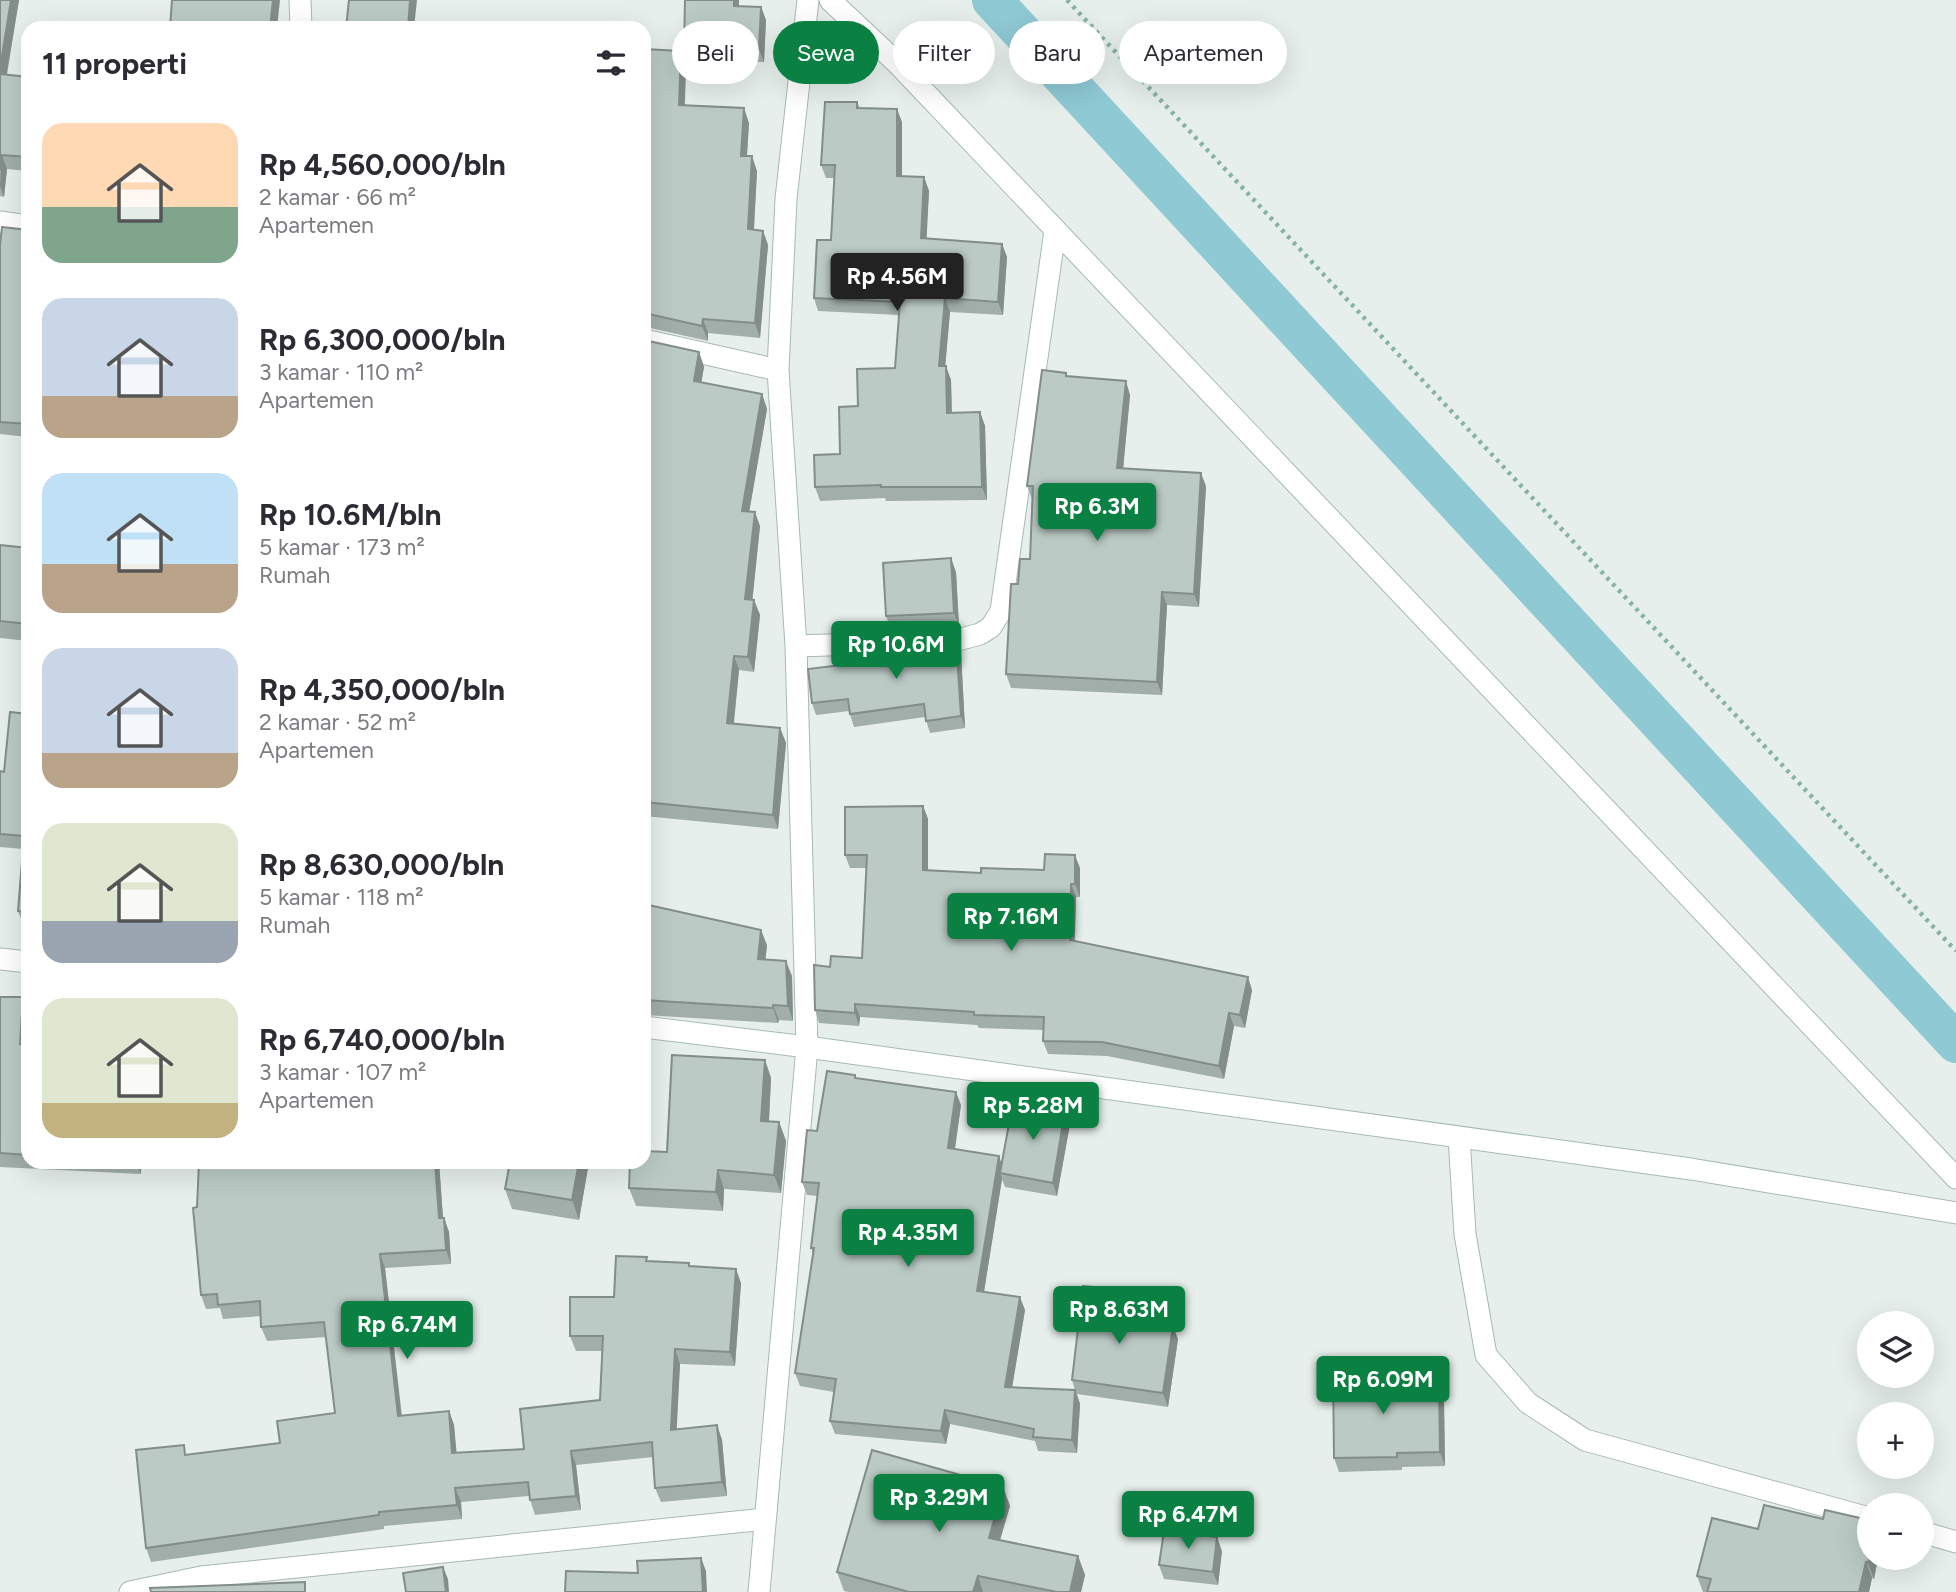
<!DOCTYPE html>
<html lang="id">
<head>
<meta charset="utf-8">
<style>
  body { margin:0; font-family:Figtree,sans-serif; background:#f2f2f3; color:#2b2b33; height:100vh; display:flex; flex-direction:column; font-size:26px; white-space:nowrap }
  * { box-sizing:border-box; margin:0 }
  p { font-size:23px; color:#7c7c81 }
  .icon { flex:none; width:38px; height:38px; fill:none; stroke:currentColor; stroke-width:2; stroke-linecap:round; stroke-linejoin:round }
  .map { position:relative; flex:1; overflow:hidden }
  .panel { position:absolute; left:21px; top:21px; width:630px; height:1148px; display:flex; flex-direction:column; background:#fff; border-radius:21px; box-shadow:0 7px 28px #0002 }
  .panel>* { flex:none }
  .top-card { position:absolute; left:672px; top:21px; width:665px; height:63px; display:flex; gap:14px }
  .buttons { position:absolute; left:1857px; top:1311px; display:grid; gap:14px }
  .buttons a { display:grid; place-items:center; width:77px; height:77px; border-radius:50%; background:#fff; box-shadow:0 7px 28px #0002; font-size:35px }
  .price { position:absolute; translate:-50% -60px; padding:0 16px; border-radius:7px; background:#0b8043; color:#fff; font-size:23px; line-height:46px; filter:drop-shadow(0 2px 4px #0008) }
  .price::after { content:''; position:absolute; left:50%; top:42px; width:21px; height:16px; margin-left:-10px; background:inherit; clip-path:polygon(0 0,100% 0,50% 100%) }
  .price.selected { background:#222; color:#fff }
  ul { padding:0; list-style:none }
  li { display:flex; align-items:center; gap:21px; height:175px; padding:0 21px }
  li span { display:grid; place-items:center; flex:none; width:196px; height:140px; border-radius:21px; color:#555 }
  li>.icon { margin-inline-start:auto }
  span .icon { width:84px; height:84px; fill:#fffc; stroke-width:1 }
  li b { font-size:30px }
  h2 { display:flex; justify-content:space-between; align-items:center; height:84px; padding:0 21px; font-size:30px }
  .chip { padding:0 24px; border-radius:32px; background:#fff; box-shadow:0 7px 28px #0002; font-size:24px; line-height:63px }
  .chip.selected { background:#0b8043; color:#fff }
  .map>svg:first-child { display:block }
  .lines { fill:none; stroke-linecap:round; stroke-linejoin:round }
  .canal { stroke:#8ec9d4; stroke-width:40 }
  .street-casing { stroke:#a8b8b2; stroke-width:23 }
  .secondary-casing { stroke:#a4bbb3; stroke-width:23 }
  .path { stroke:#86b3a5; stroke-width:4.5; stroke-dasharray:3.5 5; stroke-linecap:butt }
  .street { stroke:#fff; stroke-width:21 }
  .secondary { stroke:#fff; stroke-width:21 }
  .wall { fill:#a1aea9 }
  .shaded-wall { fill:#838d89 }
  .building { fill:#bbcac4; stroke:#838d89; stroke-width:2 }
</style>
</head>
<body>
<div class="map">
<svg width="1956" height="1592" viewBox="0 0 1956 1592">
  <rect width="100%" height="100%" fill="#e6efeb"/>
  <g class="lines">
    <!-- canal -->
    <path class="canal" d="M992,0L1956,1043"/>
    <!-- street casing -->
    <g class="street-casing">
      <path id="street" d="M300,0L301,28
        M830,0L897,63L1956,1178
        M0,222L28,226
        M644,340L778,370
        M796,646L954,641L980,634L991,627L1001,611L1055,231
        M1459,1137L1465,1234L1486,1355L1528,1403L1585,1440L1869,1518
        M1922,1532L1956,1542
        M130,1592L201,1577L765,1519
        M759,1592L807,1047L796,646L778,370L786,199L808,0"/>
    </g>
    <!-- secondary casing -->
    <g class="secondary-casing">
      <path id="secondary" d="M0,959L28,962
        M644,1027L807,1047L1691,1169L1956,1213"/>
    </g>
    <!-- path -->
    <path class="path" d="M1067,0L1956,951"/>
    <!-- street -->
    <use href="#street" class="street"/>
    <!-- secondary -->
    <use href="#secondary" class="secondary"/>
  </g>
  <!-- wall -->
  <path class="wall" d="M0,0H19L7,75L28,77V171L7,169L4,197L0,196Z
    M685,0H739V7H761L766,20L764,62L689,61L684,47Z
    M644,49L686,65L685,106L749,123L747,156L757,171L754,230L763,231L768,245L760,338L708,333V341L646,327L644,328Z
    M857,102L860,108L902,122V176L924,177L929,191L926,238L1002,244L1007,257L1003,315L950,312L945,366L951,380L952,413L980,412L985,426L987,500L886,501L885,498L820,501L815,487L840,454L858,406L895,368L899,315L818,311L814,298L831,240L835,178H826L821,165Z
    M28,230V437L0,434V245Z
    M644,340L699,352L704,367L701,383L762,394L767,409L749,511L760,526L752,600H754L760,615L754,672L739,670L734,724L780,728L786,743L778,829L644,816Z
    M1066,373L1067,376L1130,395L1123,468L1206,486L1199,607L1167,605L1162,695L1011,688L1006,674L1018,584L1030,559L1032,499L1027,486Z
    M0,545L28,548V641L0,638Z
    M956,572L959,626L891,630L886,616Z
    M956,640L961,653L965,728L930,733L925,717L854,727L849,711L816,715L812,703L889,659Z
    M28,714V925L23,924L18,911L23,849L0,847V771L4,772Z
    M923,806L928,819V870L981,873L1080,868V897H1076L1075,941L1252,990L1245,1028L1234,1026L1224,1079L1107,1056L1048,1054L1043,1041L1044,1030L979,1028L977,1025L860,1017L859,1026L819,1023L815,1010L830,967L862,958L867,868H850L845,855Z
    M644,904L767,945L765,960L792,976L793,1021L779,1020L778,1023L644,1015Z
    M0,997H23L28,1012L26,1045H28V1162H141V1174L0,1167Z
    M765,1060L771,1078L769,1121L779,1122L786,1141L781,1193L724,1189L723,1211L636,1206L629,1188Z
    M856,1079L961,1105L955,1149L999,1156L1002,1165L1070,1124L1057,1196L1005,1187L1002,1179L984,1292L1025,1310L1012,1387L1075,1390L1072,1380L1113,1289L1118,1302L1117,1310L1178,1339L1168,1407L1077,1394L1080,1404L1077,1453L1038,1451L1035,1441L950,1424L946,1444L835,1434L830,1421L834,1392L800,1386L795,1373L813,1254L811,1248L818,1196L807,1195L802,1182L817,1131Z
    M439,1162L443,1218H444L449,1232L451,1264L385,1268L402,1416L449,1411L454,1425L456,1453L524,1449L600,1400L602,1351H576L570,1336L614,1297L648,1261L689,1263L690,1266L741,1283L735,1366L680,1364L676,1429L717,1425L722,1440L727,1496L661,1502L655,1488L653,1457L576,1465L581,1510L535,1515L529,1496L461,1502L462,1519L384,1526V1529L151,1562L146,1548L187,1455L280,1443L335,1413L326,1337L267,1341L261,1327V1316L223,1319L220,1308L206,1309L201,1295L197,1207Z
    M589,1162L579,1220L512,1209L505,1189Z
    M1401,1383L1402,1389L1444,1402L1445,1466L1402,1467V1470L1339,1472L1334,1458Z
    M1003,1487L1010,1506L1000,1540L1078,1556L1085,1575L1081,1592H849L844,1591L837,1572Z
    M1222,1551L1218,1585L1164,1579L1159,1565Z
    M1869,1558H1878L1874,1579L1872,1578L1869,1592H1703L1697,1576Z"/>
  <!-- shaded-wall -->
  <path class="shaded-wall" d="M11,0H19L4,89L0,77V68Z
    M273,0H280L277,28H270Z
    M410,0H417L414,28H408Z
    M734,0H739L738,20L734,6Z
    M761,7L766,20L764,62L759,49Z
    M681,51L686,65L684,120L679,105Z
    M744,108L749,123L746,170L741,156Z
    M897,109L902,122V190L897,176Z
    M2,155L7,169L4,197L0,186Z
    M752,156L757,171L753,244L748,229Z
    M924,177L929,191L926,251L921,238Z
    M763,231L768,245L760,338L755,323Z
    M1002,244L1007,257L1003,315L998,302Z
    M945,298L950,312L944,380L939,366Z
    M703,319L708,333V341L702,326Z
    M699,352L704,367L699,396L694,381Z
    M946,366L951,380L952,426L947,413Z
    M1126,381L1130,395L1122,481L1117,468Z
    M762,394L767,409L747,525L742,511Z
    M980,412L985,426L987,500L982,487Z
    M1201,473L1206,486L1199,607L1194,594Z
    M755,512L760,526L751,614L745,599Z
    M951,558L956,572L959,626L954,613Z
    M1162,592L1167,605L1162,695L1157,682Z
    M754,600L760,615L754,672L748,657Z
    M956,640L961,653L965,728L961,716Z
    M734,656L739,670L732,738L727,723Z
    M780,728L786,743L778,829L773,815Z
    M923,806L928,819V883L923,870Z
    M1075,855L1080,868V897L1075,884Z
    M1071,884L1076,897L1074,953L1070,940Z
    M761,930L767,945L764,974L758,959Z
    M786,961L792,976L793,1021L788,1006Z
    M1248,977L1252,990L1245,1028L1240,1015Z
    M23,997L28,1012L25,1059L20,1044Z
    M855,1004L860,1017L859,1026L855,1013Z
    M773,1005L779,1020L778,1023L773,1008Z
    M1229,1013L1234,1026L1224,1079L1219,1066Z
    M765,1060L771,1078L768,1139L761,1121Z
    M956,1092L961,1105L953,1162L948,1148Z
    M1065,1111L1070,1124L1057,1196L1053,1183Z
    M779,1122L786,1141L781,1193L774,1175Z
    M999,1156L1003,1169L1000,1173L1002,1179L982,1304L977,1291Z
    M136,1162H141V1174Z
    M435,1162H439L444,1232L439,1218Z
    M579,1162H589L579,1220L572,1200Z
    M718,1170L724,1189L723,1211L716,1192Z
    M444,1218L449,1232L451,1264L446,1250Z
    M380,1254L385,1268L403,1430L398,1416Z
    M736,1269L741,1283L735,1366L730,1352Z
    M1113,1289L1118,1302L1116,1322L1111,1309Z
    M1020,1297L1025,1310L1010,1400L1005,1387Z
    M1173,1326L1178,1339L1168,1407L1163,1393Z
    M675,1349L680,1364L676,1444L671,1430Z
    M1397,1370L1401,1383L1402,1403L1397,1389Z
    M1439,1388L1444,1402L1445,1466L1440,1452Z
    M1075,1390L1080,1404L1077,1453L1072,1440Z
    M945,1410L950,1424L946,1444L941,1431Z
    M449,1411L454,1425L458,1467L452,1453Z
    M717,1425L722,1440L727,1496L722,1482Z
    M571,1451L576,1465L581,1510L576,1496Z
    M1003,1487L1010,1506L995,1557L989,1538Z
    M455,1488L461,1502L462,1519L457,1505Z
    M1217,1537L1222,1551L1218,1585L1213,1572Z
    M1078,1556L1085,1575L1081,1592H1070Z
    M701,1558L706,1571L707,1592H703Z
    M1869,1558H1878L1874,1579L1868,1563Z
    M1866,1562L1872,1578L1869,1592H1859Z
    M443,1567L448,1579L449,1592H446Z
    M978,1576L983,1592H973Z"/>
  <!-- building -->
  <path class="building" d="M0,0H11L0,68Z
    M172,0H273L270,28H170Z
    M349,0H410L408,28H346Z
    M685,0H734V6L761,7L759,49L684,47Z
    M644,49L681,51L679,105L744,108L741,156H752L748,229L763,231L755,323L703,319L702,326L644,313Z
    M0,74L28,77V157L2,155L0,170Z
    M825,102H857V108L897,109V176L924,177L921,238L1002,244L998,302L945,298L939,366H946L947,413L980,412L982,487H881V485L815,487L814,455L840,454L839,407L858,406L857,369L895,368L900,302L814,298L817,240H831L835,165H821Z
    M2,227L28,230V424L0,422V245Z
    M644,340L699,352L694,381L762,394L742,511L755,512L745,599L754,600L748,657L734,656L727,723L780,728L773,815L644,802Z
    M1042,370L1066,373V376L1126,381L1117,468L1201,473L1194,594L1162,592L1157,682L1006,674L1011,584H1018L1020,559H1030L1033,486H1027Z
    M0,545L28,548V624L0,621Z
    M951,558L954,613L886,616L883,563Z
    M956,640L961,716L926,721L924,704L850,714L848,699L812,703L808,669L889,659L888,644Z
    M10,712L28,714V912L18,911L24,836L0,834V771L4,772Z
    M923,806V870L981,873V868L1044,870L1045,854L1075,855V884H1071L1070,940L1248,977L1240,1015L1229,1013L1219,1066L1102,1042L1043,1041L1044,1017L974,1015V1012L855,1004V1013L815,1010L814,965L830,967L831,956L862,958L867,855H845V807Z
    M644,904L761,930L758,959L786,961L788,1006L773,1005V1008L644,1000Z
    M0,997H23L20,1044L28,1045V1155L0,1153Z
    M672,1055L765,1060L761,1121L779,1122L774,1175L718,1170L716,1192L629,1188L630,1162H644V1151L667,1152Z
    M827,1071L855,1075V1078L956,1092L948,1148L999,1156L977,1291L1020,1297L1005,1387L1075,1390L1072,1440L1033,1437L1034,1429L945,1410L941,1431L830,1421L836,1379L795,1373L814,1248H811L819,1183L802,1182L807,1130L817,1131Z
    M1013,1102L1065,1111L1053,1183L1000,1173Z
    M199,1162H435L439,1218H444L446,1250L380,1254L398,1416L449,1411L452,1453L524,1449L520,1409L600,1400L603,1336H570V1297H614L616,1256L647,1257L646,1261L689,1263V1266L736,1269L730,1352L675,1349L671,1430L717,1425L722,1482L655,1488L652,1442L571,1451L576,1496L530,1500L528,1482L455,1488L457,1505L379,1512V1515L146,1548L136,1450L184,1445L185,1455L280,1443L277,1421L335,1413L324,1322L261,1327L260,1301L218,1305L217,1294L201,1295L193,1208L197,1207Z
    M510,1162H579L572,1200L505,1189Z
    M1083,1286L1113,1289L1111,1309L1135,1311L1134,1320L1173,1326L1163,1393L1072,1380Z
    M1397,1370V1389L1439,1388L1440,1452L1397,1453V1457L1334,1458L1333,1371Z
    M872,1450L1003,1487L989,1538L1078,1556L1070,1592H1057L978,1576L973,1592H909L837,1572Z
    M1764,1505L1823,1519L1825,1510L1869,1520V1558L1868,1563L1866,1562L1859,1592H1707L1711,1579L1697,1576L1712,1518L1758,1529Z
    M1164,1531L1217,1537L1213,1572L1159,1565Z
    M701,1558L703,1592H565L566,1571L638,1573L637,1561Z
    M443,1567L446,1592H406L403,1573Z
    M305,1582V1592H151L150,1588Z"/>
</svg>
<div class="buttons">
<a><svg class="icon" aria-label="layers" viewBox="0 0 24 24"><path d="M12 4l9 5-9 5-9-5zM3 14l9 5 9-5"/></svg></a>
<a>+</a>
<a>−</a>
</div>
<b class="price selected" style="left:897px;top:313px">Rp 4.56M</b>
<b class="price" style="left:1097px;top:543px">Rp 6.3M</b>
<b class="price" style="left:896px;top:681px">Rp 10.6M</b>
<b class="price" style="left:1011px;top:953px">Rp 7.16M</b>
<b class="price" style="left:1033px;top:1142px">Rp 5.28M</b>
<b class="price" style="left:908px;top:1269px">Rp 4.35M</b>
<b class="price" style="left:1119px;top:1346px">Rp 8.63M</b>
<b class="price" style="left:407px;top:1361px">Rp 6.74M</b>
<b class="price" style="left:1383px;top:1416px">Rp 6.09M</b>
<b class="price" style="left:939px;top:1534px">Rp 3.29M</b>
<b class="price" style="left:1188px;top:1551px">Rp 6.47M</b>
<div class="top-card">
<a class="chip">Beli</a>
<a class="chip selected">Sewa</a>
<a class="chip">Filter</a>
<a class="chip">Baru</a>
<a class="chip">Apartemen</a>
</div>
<section class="panel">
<h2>11 properti<svg class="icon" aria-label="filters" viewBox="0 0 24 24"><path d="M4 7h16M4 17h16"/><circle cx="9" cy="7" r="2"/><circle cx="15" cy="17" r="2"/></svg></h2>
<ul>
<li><span style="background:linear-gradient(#ffd9b3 60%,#7fa58c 0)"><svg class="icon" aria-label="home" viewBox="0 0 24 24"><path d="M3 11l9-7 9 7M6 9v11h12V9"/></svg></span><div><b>Rp 4,560,000/bln</b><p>2 kamar · 66 m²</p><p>Apartemen</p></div></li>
<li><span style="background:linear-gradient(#c9d6e8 70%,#b9a48a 0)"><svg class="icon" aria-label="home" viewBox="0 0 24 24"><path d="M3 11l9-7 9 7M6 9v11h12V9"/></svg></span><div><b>Rp 6,300,000/bln</b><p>3 kamar · 110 m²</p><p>Apartemen</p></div></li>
<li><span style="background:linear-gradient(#bfe0f5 65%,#b9a48a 0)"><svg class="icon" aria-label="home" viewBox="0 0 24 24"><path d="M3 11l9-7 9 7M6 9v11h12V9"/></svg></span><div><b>Rp 10.6M/bln</b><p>5 kamar · 173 m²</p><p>Rumah</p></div></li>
<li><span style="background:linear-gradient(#c9d6e8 75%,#b9a48a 0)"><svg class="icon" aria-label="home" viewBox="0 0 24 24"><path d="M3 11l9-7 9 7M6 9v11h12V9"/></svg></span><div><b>Rp 4,350,000/bln</b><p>2 kamar · 52 m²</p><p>Apartemen</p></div></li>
<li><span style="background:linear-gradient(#dfe7d0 70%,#9aa5b1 0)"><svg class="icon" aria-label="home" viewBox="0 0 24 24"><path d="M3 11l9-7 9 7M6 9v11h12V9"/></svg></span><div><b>Rp 8,630,000/bln</b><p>5 kamar · 118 m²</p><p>Rumah</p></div></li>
<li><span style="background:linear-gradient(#dfe7d0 75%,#c2b280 0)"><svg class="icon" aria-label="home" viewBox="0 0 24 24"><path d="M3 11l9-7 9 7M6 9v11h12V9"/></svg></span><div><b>Rp 6,740,000/bln</b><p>3 kamar · 107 m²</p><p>Apartemen</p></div></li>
</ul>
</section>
</div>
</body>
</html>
